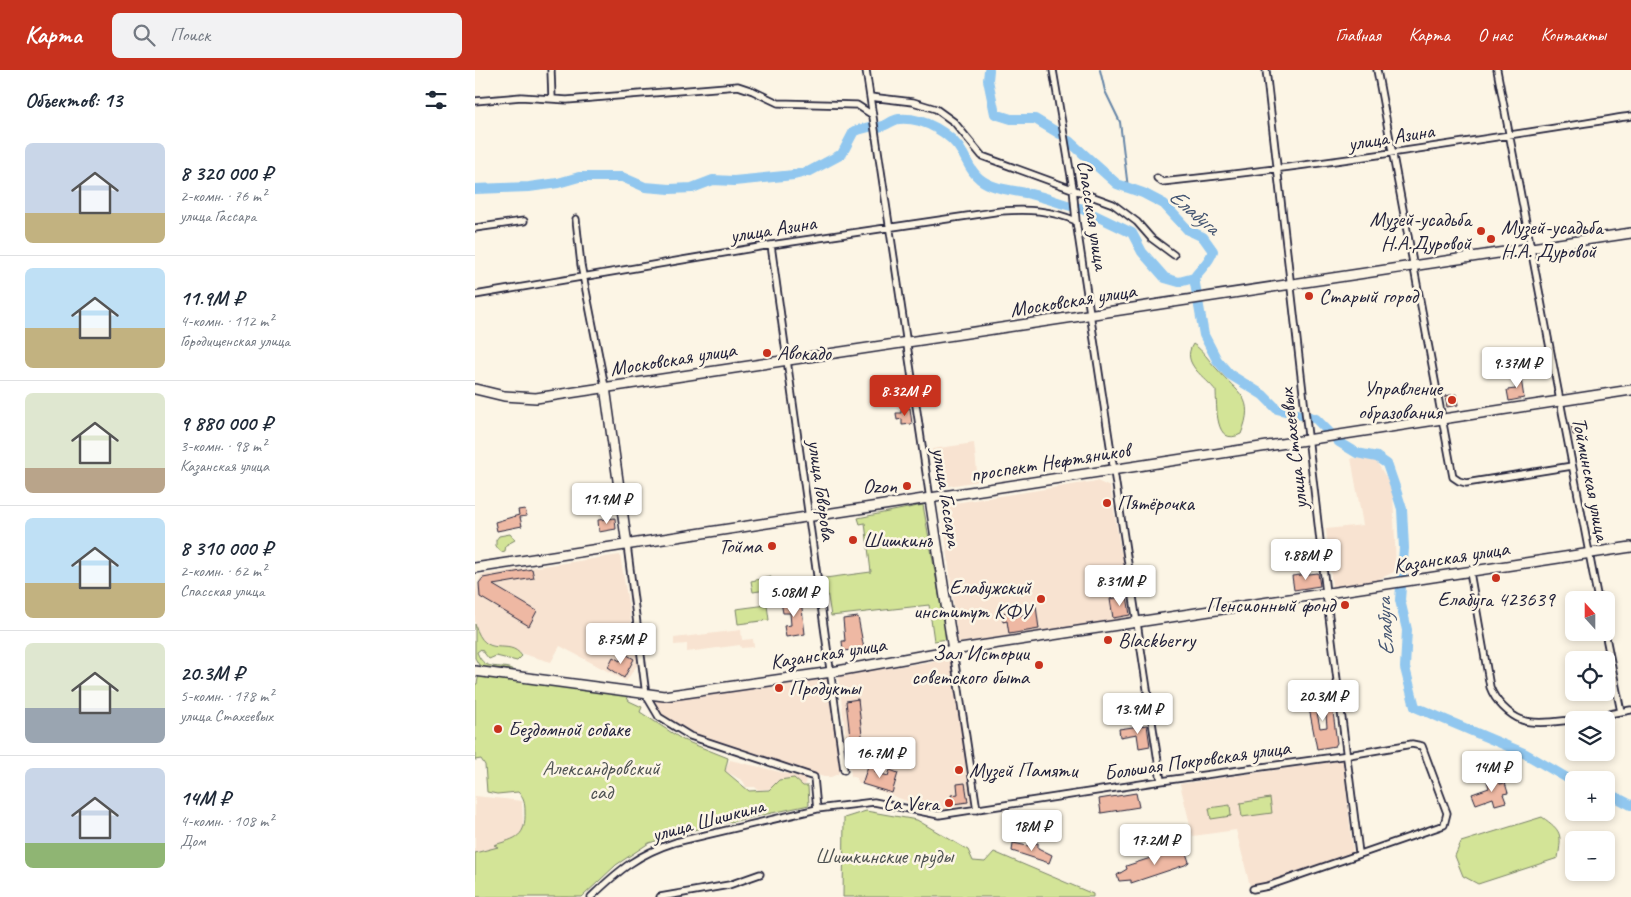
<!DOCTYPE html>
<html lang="ru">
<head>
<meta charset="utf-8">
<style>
  body { margin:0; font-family:Caveat,sans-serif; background:#f2f2f3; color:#1f2937; height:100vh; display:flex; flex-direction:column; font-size:19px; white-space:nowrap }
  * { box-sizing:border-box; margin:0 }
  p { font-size:16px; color:#747a83 }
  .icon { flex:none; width:28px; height:28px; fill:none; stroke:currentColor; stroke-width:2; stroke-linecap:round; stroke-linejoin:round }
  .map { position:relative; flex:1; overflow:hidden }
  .sheet { display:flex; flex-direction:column; background:#fff; width:475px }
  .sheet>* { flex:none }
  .needle { width:32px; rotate:339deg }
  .buttons { position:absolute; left:1090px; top:521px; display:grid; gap:10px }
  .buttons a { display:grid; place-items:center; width:50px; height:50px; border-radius:8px; background:#fff; box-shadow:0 2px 8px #0003; font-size:25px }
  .price { position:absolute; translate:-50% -42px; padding:0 11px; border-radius:5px; background:#fff; color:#222; font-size:16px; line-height:32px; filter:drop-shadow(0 1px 2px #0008) }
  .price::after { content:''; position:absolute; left:50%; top:30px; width:15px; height:11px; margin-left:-8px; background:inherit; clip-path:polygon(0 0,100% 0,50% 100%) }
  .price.on { background:#c8321e; color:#fff }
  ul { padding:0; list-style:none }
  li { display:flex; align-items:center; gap:15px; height:125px; padding:0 25px }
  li+li { border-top:1px solid #e0e1e3 }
  li span { display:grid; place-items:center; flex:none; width:140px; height:100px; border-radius:8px; color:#555 }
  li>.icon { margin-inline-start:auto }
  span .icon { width:60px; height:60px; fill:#fffc; stroke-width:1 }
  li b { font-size:21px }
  h2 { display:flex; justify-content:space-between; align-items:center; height:60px; padding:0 25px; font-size:21px }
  header { display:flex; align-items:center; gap:30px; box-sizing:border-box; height:70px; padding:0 25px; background:#c8321e; color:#fff }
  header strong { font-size:24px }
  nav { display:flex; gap:28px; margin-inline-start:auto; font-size:18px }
  .search { width:350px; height:45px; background:#f2f2f3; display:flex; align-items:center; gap:12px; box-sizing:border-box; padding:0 18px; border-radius:8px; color:#747a83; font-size:19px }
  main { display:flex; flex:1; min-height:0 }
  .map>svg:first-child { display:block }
  .built { fill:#f8e3d1 }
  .green { fill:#d3e497; stroke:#7a8369 }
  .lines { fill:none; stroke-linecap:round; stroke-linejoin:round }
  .stream { stroke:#6585a7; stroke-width:2 }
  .river { stroke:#91c7ef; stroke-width:10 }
  .building { fill:#eeb8a3; stroke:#22223b }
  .street-casing { stroke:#22223b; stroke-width:9 }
  .secondary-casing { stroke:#22223b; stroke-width:12 }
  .street { stroke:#fcf5e5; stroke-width:5.5 }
  .secondary { stroke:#fcf5e5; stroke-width:9 }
  .poi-dot { fill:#c8321e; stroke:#fcf5e5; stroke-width:2 }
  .labels { text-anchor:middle; stroke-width:5; stroke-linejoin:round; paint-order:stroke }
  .street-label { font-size:21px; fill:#22223b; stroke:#fcf5e5 }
  .poi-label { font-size:21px; fill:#22223b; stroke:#fcf5e5; text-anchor:start }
  .park-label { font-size:21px; fill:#4e5252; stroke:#fcf5e5 }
  .water-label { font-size:22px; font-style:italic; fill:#435471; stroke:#fcf5e5 }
</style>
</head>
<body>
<header>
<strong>Карта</strong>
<div class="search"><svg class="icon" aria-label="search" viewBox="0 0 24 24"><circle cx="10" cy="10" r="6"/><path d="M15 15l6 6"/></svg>Поиск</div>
<nav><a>Главная</a><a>Карта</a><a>О нас</a><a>Контакты</a></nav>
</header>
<main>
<section class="sheet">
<h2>Объектов: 13<svg class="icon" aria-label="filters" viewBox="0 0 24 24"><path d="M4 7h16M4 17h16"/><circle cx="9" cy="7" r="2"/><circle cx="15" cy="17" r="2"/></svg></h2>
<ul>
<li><span style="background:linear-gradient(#c9d6e8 70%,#c2b280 0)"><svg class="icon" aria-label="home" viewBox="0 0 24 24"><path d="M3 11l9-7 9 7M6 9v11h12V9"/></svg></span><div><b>8 320 000 ₽</b><p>2-комн. · 76 m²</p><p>улица Гассара</p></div></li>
<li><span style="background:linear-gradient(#bfe0f5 60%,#c2b280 0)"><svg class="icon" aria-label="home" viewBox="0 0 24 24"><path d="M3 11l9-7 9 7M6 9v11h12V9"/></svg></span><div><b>11.9M ₽</b><p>4-комн. · 112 m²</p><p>Городищенская улица</p></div></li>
<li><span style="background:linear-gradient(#dfe7d0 75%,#b9a48a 0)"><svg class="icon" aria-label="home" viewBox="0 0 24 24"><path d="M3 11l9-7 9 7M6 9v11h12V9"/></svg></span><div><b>9 880 000 ₽</b><p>3-комн. · 98 m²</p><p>Казанская улица</p></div></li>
<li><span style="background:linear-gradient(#bfe0f5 65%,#c2b280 0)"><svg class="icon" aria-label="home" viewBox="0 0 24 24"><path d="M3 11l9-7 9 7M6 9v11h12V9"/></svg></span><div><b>8 310 000 ₽</b><p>2-комн. · 62 m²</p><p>Спасская улица</p></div></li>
<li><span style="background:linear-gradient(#dfe7d0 65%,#9aa5b1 0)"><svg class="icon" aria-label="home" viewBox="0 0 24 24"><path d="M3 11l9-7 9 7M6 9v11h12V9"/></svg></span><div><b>20.3M ₽</b><p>5-комн. · 178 m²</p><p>улица Стахеевых</p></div></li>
<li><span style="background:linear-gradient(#c9d6e8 75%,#8fb573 0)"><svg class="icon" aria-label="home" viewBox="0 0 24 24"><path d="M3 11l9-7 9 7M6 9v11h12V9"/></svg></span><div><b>14M ₽</b><p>4-комн. · 108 m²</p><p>Дом</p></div></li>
</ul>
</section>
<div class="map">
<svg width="1156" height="827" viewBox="0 0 1156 827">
  <rect width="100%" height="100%" fill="#fcf5e5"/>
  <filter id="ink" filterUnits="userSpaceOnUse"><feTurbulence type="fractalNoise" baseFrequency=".02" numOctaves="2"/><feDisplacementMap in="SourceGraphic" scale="10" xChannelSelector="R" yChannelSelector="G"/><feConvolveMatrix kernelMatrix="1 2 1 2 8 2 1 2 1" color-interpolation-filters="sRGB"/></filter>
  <g filter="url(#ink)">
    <!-- built -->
    <path class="built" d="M499,373L503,411L463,418L457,379Z
      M876,388L900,389L918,419L921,501L898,512L857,517L851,459L888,455Z
      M622,411L635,417L646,482L648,483L657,548L483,573L467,435Z
      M145,485L163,594L151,611L85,576L76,592L3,571L0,562V525L6,505Z
      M266,560L267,570L278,569L279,577L266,578L265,575L212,582V574L199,575V568Z
      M476,589L498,734L458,741L384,713L381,708L376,706L363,605Z
      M354,607L365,699L363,704L356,707H349L239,673L196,653L183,642L180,635V631L184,629Z
      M255,690L331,708L330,715L283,720L280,717H271L268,711L250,701Z
      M868,690L878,783L789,814L775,816L761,760L718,766L705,714Z
      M0,726L47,731L49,771L0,783Z"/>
    <!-- green -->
    <path class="green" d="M718,274C728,280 734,291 742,299C763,324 781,327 766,364C739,378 742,335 741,321C731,307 705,294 718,274Z
      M448,435L472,569L459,571L454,535L356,546L350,508L396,502L390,453L385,454L383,448Z
      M35,464L40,470L31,475L30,481L26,482L21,476V470L24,466Z
      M296,507L298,519L278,522L276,511Z
      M292,535L294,550L263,554L261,539Z
      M0,554C11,592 33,566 47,586L42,591L21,586L14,589L6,579L2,582C10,605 29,591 41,602L17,600L4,595L0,588Z
      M4,603L150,624L154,631L167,637L165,642L208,670L253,688L250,701L274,721L294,720L304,710L319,708L328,716H333L334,735L218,760L174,773L141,795L107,827H0V783L23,777L19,775C42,768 51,767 50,741C50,734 49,728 43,722L22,724L12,722L10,695L6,689L0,690V614H2Z
      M795,728L797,743L767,747L765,733Z
      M755,735L756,746L736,749L734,738Z
      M391,741L442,750L493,780L498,791L510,792L519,782L618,824V827H368L369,748Z
      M1067,747C1087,761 1087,764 1083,788L1003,814L988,806L980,786L986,772Z"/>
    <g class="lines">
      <!-- stream -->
      <path class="stream" d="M625,0L630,21L645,52L653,118"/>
      <!-- river -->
      <path class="river" d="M514,0L513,10L520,44L536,49H560L585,64
        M403,57C411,57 416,50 424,49C448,47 477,63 488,84C493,93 496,102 505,109C519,120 539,120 555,124C569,127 582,132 596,136
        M594,71L642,114L668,123L689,134L713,160L728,167L738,181C734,193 726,198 719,208L729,265L742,290L754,304L788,325L802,339L826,345
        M0,119L54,117L83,113L104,107H147L170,117L195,119L217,118L238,110L259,111L319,105L335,101L367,84L379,61L394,57
        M605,138L657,163L667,182L690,208L704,212L719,208
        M835,347L841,349L864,372L882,383L902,387L912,394L920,417L927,439L929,478L925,530L932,560L930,598L940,637L1049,683L1099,712
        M1131,722L1156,735"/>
    </g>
    <!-- building -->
    <path class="building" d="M1045,302L1049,328L1034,331L1032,320L1041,319L1039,303Z
      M981,324L983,335L972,337L970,326Z
      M435,338L437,354L427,355V349L422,350L421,343H426V340Z
      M1107,352L1109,363L1098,365L1096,354Z
      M50,439L52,446L45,447L47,456L22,461L20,452L44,445L43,440Z
      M140,448L141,459L124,462L123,450Z
      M57,499L59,508L18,515L62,541L54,556L5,527L4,513L8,508Z
      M843,503L845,516L819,520L817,506Z
      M652,526L655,545L638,548L635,529Z
      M326,530L330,564L311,567L309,556L316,555L315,543H308L306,532Z
      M561,536L564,559L534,564L532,551L528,552L527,543L537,541V545L542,546L554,544L553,538Z
      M383,547L389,579L368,581L367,571H370L368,549Z
      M149,583L159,589L149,608L133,597L138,587L145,591Z
      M855,619L862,673L860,676L842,679L831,623L838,622L845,658L852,657L849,620Z
      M383,629L389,683L377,684L371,631Z
      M672,655L675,676L664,678L662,664L645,667L644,659Z
      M394,693L402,696L400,702L413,706L415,700L423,703L417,723L387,714Z
      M1023,708L1025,714L1030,713L1033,723L1028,724L1031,732L1020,735L1018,728L1001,734L997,724L1014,718L1012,711Z
      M490,713L493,732L478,734L476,725L483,724L482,714Z
      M661,723L664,737L626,743L624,729Z
      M538,773L553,776L555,774L563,773V778L577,785L574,793L537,781Z
      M709,777L714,792L710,795L656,813V810L644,811L642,805L652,799L651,796Z"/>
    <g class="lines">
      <!-- street casing -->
      <g class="street-casing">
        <path id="street" d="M76,0L77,29
          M391,0L455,429
          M578,0L598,118L601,151L686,711
          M791,0L851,523L884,783
          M902,0L978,407L984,411L991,413L1097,396
          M1022,0L1123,530
          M395,27L438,32L461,39L479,52L507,86L638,134L662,152L676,168L699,185
          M0,31L46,27L92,30L263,16L278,21L303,33L382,35L396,44
          M682,108L687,112L696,111C850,95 1003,70 1156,46
          M101,149L106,195L130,317
          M0,158L49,151
          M296,175L369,700
          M0,225L296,175L526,141C553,139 576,140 601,151
          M152,475L171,625L184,647L215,666L339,707L342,739L399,732L464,745L686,711L874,685L937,674L947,676L972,743L969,755L793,816L778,819
          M995,502L1015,617C1020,631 1034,645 1047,650C1066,658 1133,644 1156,640
          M1130,562L1146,642
          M478,580L502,740
          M116,827C144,800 163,784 201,772L342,739
          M185,827L254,815L285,804"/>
      </g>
      <!-- secondary casing -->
      <g class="secondary-casing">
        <path id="secondary" d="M130,317L152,475
          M0,319L29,326L61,328L1156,163
          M455,429L478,580
          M0,498L1156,320
          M0,601L189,626L357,602L478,580L1156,477"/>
      </g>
      <!-- street -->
      <use href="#street" class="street"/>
      <!-- secondary -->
      <use href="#secondary" class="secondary"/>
    </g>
  </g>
  <!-- markers -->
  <g class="poi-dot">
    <circle cx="1006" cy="161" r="5"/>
    <circle cx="1016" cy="169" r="5"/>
    <circle cx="834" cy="226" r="5"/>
    <circle cx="292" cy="283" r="5"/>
    <circle cx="977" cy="330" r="5"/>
    <circle cx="432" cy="416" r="5"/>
    <circle cx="632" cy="433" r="5"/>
    <circle cx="378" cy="470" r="5"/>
    <circle cx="297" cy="476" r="5"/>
    <circle cx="1021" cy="508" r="5"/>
    <circle cx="566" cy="529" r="5"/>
    <circle cx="870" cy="535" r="5"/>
    <circle cx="633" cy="570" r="5"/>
    <circle cx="564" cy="595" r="5"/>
    <circle cx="304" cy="618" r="5"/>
    <circle cx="23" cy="659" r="5"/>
    <circle cx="484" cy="700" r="5"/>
    <circle cx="474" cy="733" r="5"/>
  </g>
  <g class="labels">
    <!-- street labels -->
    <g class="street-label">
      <text transform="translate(916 67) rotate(-9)" y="7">улица Азина</text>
      <text transform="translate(618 145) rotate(81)" y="7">Спасская улица</text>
      <text transform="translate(298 159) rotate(-9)" y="7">улица Азина</text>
      <text transform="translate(598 230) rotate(-9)" y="7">Московская улица</text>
      <text transform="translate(198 289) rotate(-9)" y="7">Московская улица</text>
      <text transform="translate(818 379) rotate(-97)" y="7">улица Стахеевых</text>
      <text transform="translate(575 392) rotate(-9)" y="7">проспект Нефтяников</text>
      <text transform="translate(1116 409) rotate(79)" y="7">Тойминская улица</text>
      <text transform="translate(347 420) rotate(82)" y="7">улица Говорова</text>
      <text transform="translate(472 427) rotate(81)" y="7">улица Гассара</text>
      <text transform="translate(976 487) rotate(-9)" y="7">Казанская улица</text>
      <text transform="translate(353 583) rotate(-9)" y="7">Казанская улица</text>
      <text transform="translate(722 690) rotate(-8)" y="7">Большая Покровская улица</text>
      <text transform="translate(233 750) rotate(-15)" y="7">улица Шишкина</text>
    </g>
    <!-- poi labels -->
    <g class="poi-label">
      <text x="996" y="156" text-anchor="end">Музей-усадьба<tspan x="996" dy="24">Н.А.Дуровой</tspan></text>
      <text x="1026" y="164">Музей-усадьба<tspan x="1026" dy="24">Н.А. Дуровой</tspan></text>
      <text x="844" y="233">Старый город</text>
      <text x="302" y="290">Авокадо</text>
      <text x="967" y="325" text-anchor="end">Управление<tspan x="967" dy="24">образования</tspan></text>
      <text x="422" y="423" text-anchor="end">Ozon</text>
      <text x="642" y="440">Пятёрочка</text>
      <text x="388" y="477">Шишкинъ</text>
      <text x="287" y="483" text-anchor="end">Тойма</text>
      <text x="556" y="524" text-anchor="end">Елабужский<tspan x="556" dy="24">институт КФУ</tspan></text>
      <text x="1021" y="536" text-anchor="middle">Елабуга 423639</text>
      <text x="860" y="542" text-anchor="end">Пенсионный фонд</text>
      <text x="643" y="577">Blackberry</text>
      <text x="554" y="590" text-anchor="end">Зал Истории<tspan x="554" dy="24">советского быта</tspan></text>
      <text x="314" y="625">Продукты</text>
      <text x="33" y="666">Бездомной собаке</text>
      <text x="494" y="707">Музей Памяти</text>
      <text x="464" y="740" text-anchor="end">La Vera</text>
    </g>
    <!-- park labels -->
    <g class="park-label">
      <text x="126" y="705">Александровский<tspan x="126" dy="24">сад</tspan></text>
      <text x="409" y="793">Шишкинские пруды</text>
    </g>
    <!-- water labels -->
    <g class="water-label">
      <text transform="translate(720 141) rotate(40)" y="8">Елабуга</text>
      <text transform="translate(909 557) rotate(-93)" y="8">Елабуга</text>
    </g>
  </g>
</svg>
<div class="buttons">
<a><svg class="needle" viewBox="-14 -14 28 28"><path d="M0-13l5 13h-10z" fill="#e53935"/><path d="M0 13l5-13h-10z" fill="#747a83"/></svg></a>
<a><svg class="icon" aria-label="locate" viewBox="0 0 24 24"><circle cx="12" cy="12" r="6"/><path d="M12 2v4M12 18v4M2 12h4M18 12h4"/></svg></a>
<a><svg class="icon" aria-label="layers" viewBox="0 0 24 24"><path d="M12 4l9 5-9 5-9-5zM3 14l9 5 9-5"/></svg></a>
<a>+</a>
<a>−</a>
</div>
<b class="price" style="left:1042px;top:319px">9.37M ₽</b>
<b class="price on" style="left:430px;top:347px">8.32M ₽</b>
<b class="price" style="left:132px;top:455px">11.9M ₽</b>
<b class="price" style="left:831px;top:511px">9.88M ₽</b>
<b class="price" style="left:645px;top:537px">8.31M ₽</b>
<b class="price" style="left:319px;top:548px">5.08M ₽</b>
<b class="price" style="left:146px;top:595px">8.75M ₽</b>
<b class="price" style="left:848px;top:652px">20.3M ₽</b>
<b class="price" style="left:663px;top:665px">13.9M ₽</b>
<b class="price" style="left:405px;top:709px">16.7M ₽</b>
<b class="price" style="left:1017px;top:723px">14M ₽</b>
<b class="price" style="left:557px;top:782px">18M ₽</b>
<b class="price" style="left:680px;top:796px">17.2M ₽</b>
</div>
</main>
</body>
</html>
